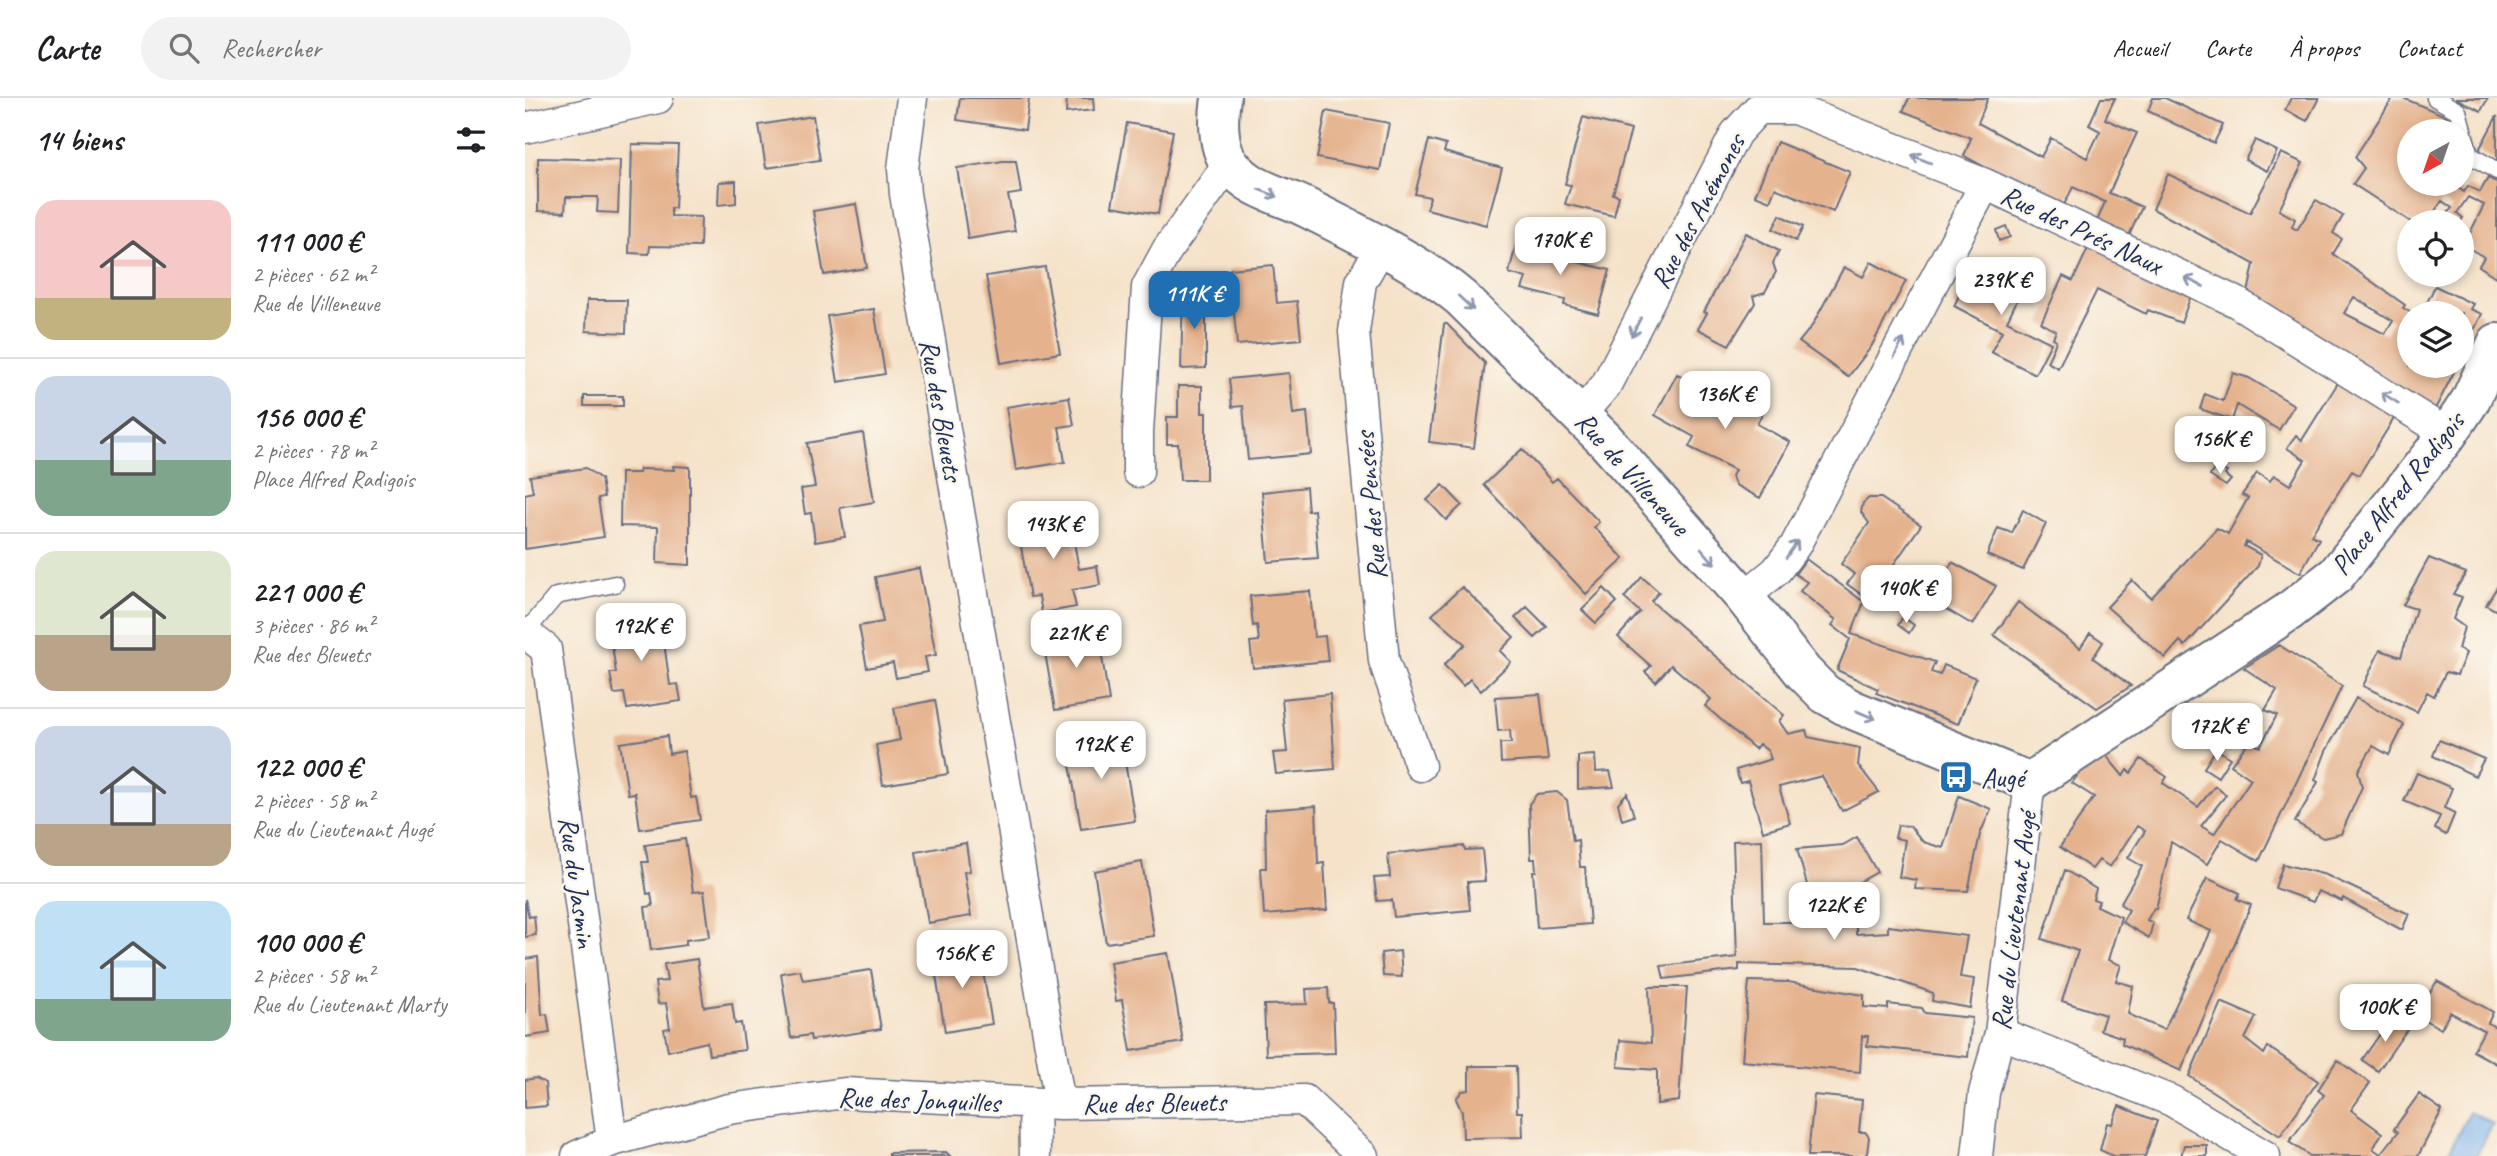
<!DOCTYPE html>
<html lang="fr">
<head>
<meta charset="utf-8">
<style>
  body { margin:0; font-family:Caveat,sans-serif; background:#f2f2f2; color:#202124; height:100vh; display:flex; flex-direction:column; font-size:26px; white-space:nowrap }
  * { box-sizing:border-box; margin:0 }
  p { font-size:23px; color:#757577 }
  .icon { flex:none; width:38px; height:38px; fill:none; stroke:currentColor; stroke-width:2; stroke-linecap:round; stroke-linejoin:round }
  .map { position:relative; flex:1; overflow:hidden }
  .drawer { display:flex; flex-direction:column; background:#fff; width:525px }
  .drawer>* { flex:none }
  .needle { width:46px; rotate:220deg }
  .buttons { position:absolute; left:1872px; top:21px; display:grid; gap:14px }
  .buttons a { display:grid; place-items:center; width:77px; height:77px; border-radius:50%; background:#fff; box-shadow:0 4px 10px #0003; font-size:35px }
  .price { position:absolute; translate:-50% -60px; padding:0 16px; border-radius:14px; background:#fff; color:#222; font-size:23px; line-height:46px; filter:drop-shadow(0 2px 4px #0008) }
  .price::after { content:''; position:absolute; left:50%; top:42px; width:21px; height:16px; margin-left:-10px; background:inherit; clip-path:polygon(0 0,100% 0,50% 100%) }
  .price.on { background:#1f6fb2; color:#fff }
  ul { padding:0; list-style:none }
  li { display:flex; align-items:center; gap:21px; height:175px; padding:0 35px }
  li+li { border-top:2px solid #e0e0e0 }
  li span { display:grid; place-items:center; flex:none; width:196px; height:140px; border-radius:21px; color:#555 }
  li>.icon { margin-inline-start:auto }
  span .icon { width:84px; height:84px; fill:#fffc; stroke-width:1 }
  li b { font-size:30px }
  h2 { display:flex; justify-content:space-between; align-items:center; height:84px; padding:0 35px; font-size:30px }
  header { display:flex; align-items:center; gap:42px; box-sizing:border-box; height:98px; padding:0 35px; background:#fff; border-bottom:2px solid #e0e0e0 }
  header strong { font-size:33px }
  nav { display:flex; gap:38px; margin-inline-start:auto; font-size:24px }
  .search { width:490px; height:63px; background:#f2f2f2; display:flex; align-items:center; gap:18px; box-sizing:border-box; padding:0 24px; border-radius:38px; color:#757577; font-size:26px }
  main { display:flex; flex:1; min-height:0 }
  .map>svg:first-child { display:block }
  .water { fill:#7fb2ec; stroke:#4d70a5; stroke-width:2 }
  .building { fill:#e5b28e; fill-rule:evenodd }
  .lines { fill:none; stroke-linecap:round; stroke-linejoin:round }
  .lane-casing { stroke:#676e83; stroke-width:19 }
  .street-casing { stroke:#676e83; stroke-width:33 }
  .secondary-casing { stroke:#676e83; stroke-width:42 }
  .lane { stroke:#fff; stroke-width:16 }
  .street { stroke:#fff; stroke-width:30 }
  .secondary { stroke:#fff; stroke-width:38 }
  .oneway { stroke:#8d97ae }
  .labels { text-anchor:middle; stroke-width:5; stroke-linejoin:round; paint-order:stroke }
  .street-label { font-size:28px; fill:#1b2f5e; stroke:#fbf7ec }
  .poi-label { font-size:28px; fill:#1b2f5e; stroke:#fbf7ec; text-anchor:start }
</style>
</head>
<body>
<header>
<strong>Carte</strong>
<div class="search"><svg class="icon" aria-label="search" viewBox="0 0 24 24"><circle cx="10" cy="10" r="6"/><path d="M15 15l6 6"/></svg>Rechercher</div>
<nav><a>Accueil</a><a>Carte</a><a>À propos</a><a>Contact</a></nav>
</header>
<main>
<section class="drawer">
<h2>14 biens<svg class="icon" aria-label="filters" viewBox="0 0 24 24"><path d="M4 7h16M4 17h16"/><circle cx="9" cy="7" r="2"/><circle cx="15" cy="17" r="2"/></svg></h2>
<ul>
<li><span style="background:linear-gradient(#f6c9c9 70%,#c2b280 0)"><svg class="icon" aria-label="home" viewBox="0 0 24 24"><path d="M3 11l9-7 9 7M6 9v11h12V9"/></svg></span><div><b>111 000 €</b><p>2 pièces · 62 m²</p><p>Rue de Villeneuve</p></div></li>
<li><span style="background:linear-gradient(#c9d6e8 60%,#7fa58c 0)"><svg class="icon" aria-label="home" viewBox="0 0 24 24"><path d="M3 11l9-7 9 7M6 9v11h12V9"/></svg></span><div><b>156 000 €</b><p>2 pièces · 78 m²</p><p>Place Alfred Radigois</p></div></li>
<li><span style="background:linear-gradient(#dfe7d0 60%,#b9a48a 0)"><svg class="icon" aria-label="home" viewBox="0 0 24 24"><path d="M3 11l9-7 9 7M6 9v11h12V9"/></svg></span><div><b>221 000 €</b><p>3 pièces · 86 m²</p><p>Rue des Bleuets</p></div></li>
<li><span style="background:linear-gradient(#c9d6e8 70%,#b9a48a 0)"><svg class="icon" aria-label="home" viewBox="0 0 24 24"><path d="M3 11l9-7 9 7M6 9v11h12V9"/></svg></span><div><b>122 000 €</b><p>2 pièces · 58 m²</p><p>Rue du Lieutenant Augé</p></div></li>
<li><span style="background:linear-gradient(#bfe0f5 70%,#7fa58c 0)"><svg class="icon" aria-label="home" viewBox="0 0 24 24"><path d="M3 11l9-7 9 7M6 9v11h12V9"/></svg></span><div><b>100 000 €</b><p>2 pièces · 58 m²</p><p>Rue du Lieutenant Marty</p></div></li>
</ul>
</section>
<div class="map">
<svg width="1972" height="1058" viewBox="0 0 1972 1058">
  <rect width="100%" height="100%" fill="#fbf7ec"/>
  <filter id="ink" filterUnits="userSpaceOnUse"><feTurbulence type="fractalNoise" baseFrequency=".0143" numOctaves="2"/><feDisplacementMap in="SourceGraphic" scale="14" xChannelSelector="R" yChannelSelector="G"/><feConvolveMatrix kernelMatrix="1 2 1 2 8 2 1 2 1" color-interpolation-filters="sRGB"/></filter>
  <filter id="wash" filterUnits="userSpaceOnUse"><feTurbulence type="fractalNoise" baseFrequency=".00686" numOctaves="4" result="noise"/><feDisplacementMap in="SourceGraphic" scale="28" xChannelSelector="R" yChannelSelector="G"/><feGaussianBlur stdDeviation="1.57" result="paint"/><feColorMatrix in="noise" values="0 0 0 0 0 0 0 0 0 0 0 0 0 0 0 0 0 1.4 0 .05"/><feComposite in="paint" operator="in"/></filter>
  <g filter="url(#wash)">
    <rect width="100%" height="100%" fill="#f5e2c9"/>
    <!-- water -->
    <path class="water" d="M1944,1014L1968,1026L1951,1058H1922Z"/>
    <g id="blocks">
      <!-- building -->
      <path class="building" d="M435,0H504L500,32L432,22Z
        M542,0H568L569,12L541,15Z
        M1384,0H1463L1453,25L1516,59L1526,40L1562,60L1575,33L1564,27L1576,0H1590L1580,21L1612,35L1584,95L1617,109L1602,142L1570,128L1580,104L1548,89L1537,111L1439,58L1446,40L1378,13Z
        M1628,0H1640L1698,27L1689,45L1623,13Z
        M1766,0H1794L1782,23L1760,12Z
        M1868,0H1878L1923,19L1927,33H1885V63L1881,71L1885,74V86H1927L1939,94L1943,88L1955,94L1963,80L1972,84V180L1954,168L1959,159L1937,146L1938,133L1944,137L1959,107L1943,99L1932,115L1938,120L1935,124H1916L1927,110L1917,103L1902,124H1886L1828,86L1839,70L1830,59Z
        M1930,0H1963L1956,13Z
        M801,13L864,25L855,72L792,60Z
        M288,18L295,62L241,70L234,27Z
        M1972,18V63L1956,54L1955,50Z
        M1058,19L1106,32L1088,96L1094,98L1089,118L1040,106L1046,87L1040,86Z
        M602,25L648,33L633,116L587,108Z
        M904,42L921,47L919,54L977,70L961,127L902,111L905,99L890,96Z
        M1730,42L1752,53L1742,73L1720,62Z
        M1252,44L1325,74L1308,114L1250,90L1245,103L1230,97Z
        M107,46L153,47L150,110H146V118L176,119L175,149L125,148L124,156L104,155Z
        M1756,55L1778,65L1754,112L1770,121L1767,129L1772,132L1791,102L1818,118L1808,135L1817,141L1808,156L1880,207L1878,210L1885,214V268H1932L1908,315L1723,195L1729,166L1628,111L1643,76L1725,115ZM1829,199L1868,223L1860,236L1819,215Z
        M13,60L95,62L93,115L72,114L73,99H41L40,114L13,113Z
        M478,63H491L496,95L483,97L490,133L443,141L432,70Z
        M211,83V105L193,107L194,84Z
        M331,106L342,170L299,177L288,113Z
        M1255,117L1278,129L1271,143L1248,131Z
        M1481,128L1485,139L1474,143L1471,132Z
        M1221,135L1254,153L1248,165L1251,174L1240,194L1228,198L1230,205L1204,247L1173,231L1182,215L1179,214Z
        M992,143L1053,159L1052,164L1085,172L1073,216L1039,207L1040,202L997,191L1001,180L984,175Z
        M1564,148L1669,189L1656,225L1623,212L1621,216L1572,192L1533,270L1522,264L1529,249L1531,242L1528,240L1531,233L1516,225L1538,178L1548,183Z
        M1450,163L1482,179L1479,183L1497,192L1482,223L1526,245L1510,276L1466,254L1477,233L1429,208Z
        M1346,164L1381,183L1346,249L1323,279L1274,244L1287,228L1319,169L1338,179Z
        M748,167L752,205L772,203L776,241L712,247L705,171Z
        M520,169L535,255L476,265L461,178Z
        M1910,188L1948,206L1945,211L1957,216L1937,256V215H1897Z
        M681,194V270L656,271L658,195Z
        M62,202H102L101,235L61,233Z
        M349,211L360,276L313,284L302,218Z
        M919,226H922L960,265L949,350L904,344Z
        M764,275L768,316L782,314L786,356L723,362L718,308L707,309L704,281Z
        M1708,275L1724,280L1769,307L1754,332L1712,307L1707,322L1675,311L1680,296L1698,303Z
        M1152,276L1171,286L1174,280L1211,301L1214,294L1241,308L1232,326L1265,344L1235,400L1210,387L1207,378L1210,372L1164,349L1169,339L1130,317Z
        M1816,280L1873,314L1834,377L1827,373L1786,437L1794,441L1775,475L1721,444L1719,448L1736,457L1733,468L1660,548L1655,543L1640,560L1582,509L1607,482L1626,500L1692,430L1703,436L1723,400L1717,397L1732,375L1745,383L1749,377L1765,387L1780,362L1762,350L1771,337L1777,342Z
        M653,288H677V315H681V382H655L653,346H642V319H653Z
        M59,298H98V308H59Z
        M544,299L549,327L534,329L540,364L491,372L481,309Z
        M338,335L349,404L315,410L320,439L290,444L286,415L280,416L276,391L290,389L282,345Z
        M997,351L1027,384L1032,380L1074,424L1069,429L1099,461L1061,496L959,387Z
        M148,368L165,369V467L132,465L133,429L95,428L96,375H114L115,371L149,372Z
        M1690,369L1702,374L1700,377L1706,382L1701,388L1685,378Z
        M61,370L76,381L79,399L73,400L79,439L0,451V396L8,394L5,378Z
        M918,387L937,407L921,422L902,402Z
        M781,389L783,413L789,412L793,460L743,464L737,394Z
        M1344,400H1356L1396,427L1344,502L1322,486L1329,476L1316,466L1344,425L1336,414L1338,405Z
        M543,412L554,471L572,468L575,487L547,492L551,509L517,515L514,498L505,499L491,421Z
        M1498,412L1521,426L1498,472L1462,457L1473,430L1487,435Z
        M1904,460L1941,475L1928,496L1937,499L1928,521L1939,529L1933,551L1941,555L1932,577L1921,574L1909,598L1902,594L1892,614L1838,588L1855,552L1876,559L1891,511L1878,507Z
        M1281,461L1339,504L1326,536L1410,564L1406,574L1415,577L1419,567L1451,580L1433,626L1351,595L1353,591L1312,572L1325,541L1307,527L1311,522L1275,493L1282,484L1270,476Z
        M1427,464L1471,488L1448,527L1406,502Z
        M394,470L411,557L400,559L403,574L371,580L368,565L342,570L334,528L358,524L350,479Z
        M1117,479L1134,494L1126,503L1259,617L1254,623L1263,636L1281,632L1283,639L1335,650L1333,667L1354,694L1317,713L1297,678L1254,689L1265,725L1238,733L1223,683L1215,685L1211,672L1246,661L1243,653L1234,646L1230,651L1180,608L1186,601L1146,567L1131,584L1120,574L1126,568L1093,539L1115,514L1099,500Z
        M937,489L989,539L975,553L986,564L956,593L945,581L938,588L919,567L940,546L907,517Z
        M1972,489V513L1961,507Z
        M1079,490L1092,504L1071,525L1057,512Z
        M785,493L789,539L800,538L803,563L728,570L725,544L734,543L732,527L728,528L725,498Z
        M1493,504L1555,550L1565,535L1578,544L1568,560L1606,588L1572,610L1469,537Z
        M1002,509L1022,529L1010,540L990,520Z
        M135,517L145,587L153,586L156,603L102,611L99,595L89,596L85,575H91L84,525Z
        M1378,519L1389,527L1384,535L1373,527Z
        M540,532L542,539L573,534L584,603L530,612L518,543L524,542L523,534Z
        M1754,547L1817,588L1734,763L1697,741L1682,766L1646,744L1631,811L1629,810L1622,822L1628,825L1624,840L1597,824L1604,812L1595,806L1617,768L1603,760L1620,733L1612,728L1585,769L1574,762L1567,771L1535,749L1569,699L1547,685L1554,675L1581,657L1598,678L1602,672L1606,675L1616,661L1642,679L1638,685L1673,709L1690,688L1701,697L1676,728L1689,736L1726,681L1706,667L1724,643L1735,649L1752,617L1740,612L1752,592L1719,570Z
        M805,596L810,671L751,676L748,655L762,654L757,601Z
        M1015,596L1023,662L976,665L975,645H986L985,632L973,633L970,599Z
        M1831,600L1879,627L1864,657L1848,648L1833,673L1837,689L1816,736L1798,740L1770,724L1793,684L1790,682L1801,653Z
        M410,602L423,676L358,687L351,647L375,642L369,610Z
        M595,635L610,723L556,731L541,643Z
        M142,638L144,656L159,653L166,700L171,699L175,722L115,731L110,695L103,696L95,645Z
        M1914,642L1959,661L1950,678L1908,658Z
        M1691,651L1705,660L1693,679L1679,670Z
        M1070,657L1071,674L1085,673L1089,689L1053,691V658Z
        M1892,675L1927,690L1919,710L1930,715L1921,737L1910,731L1915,718L1879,703Z
        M1032,694L1042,702L1048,743L1053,742L1055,769H1060L1065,826L1012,830L1008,773H1011L1010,761H1006L1004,706L1012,696Z
        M1102,695L1109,718L1097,722L1093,705Z
        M1434,698L1466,711L1455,736L1443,793L1390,791L1391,782L1374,779L1380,742L1370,740L1373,727L1385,728L1398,744L1418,750Z
        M791,708L793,766L799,765L802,812L739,817L736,770H741L740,712Z
        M1332,739L1352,774L1322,791L1284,794L1272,751L1318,747Z
        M160,741L168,794L179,793L185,839L161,842V847L126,852L120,809L128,808L126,795L122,796L117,764H123L120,747Z
        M1237,742L1239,824H1288L1286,813L1331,810V836L1363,834V828L1442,838L1435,879L1449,881L1445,910L1407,903L1408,895L1333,869L1214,866V872L1139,881L1136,868L1212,859L1208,743Z
        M441,745L445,773L439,774L446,818L403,825L391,754Z
        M939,748L940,752L957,751L960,783L942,784L945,812L869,819L867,802L852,803L849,780L865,779L863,756Z
        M617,764L629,838L581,845L569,773Z
        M1758,766L1801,777L1884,816L1877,832L1818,800L1817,803L1793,793L1788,804L1750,790Z
        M1540,772L1571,791L1568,801L1574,803L1572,808L1596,819L1583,862L1596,867L1591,883L1608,888L1603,916L1639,932L1686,833L1661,822L1682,780L1715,795L1712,801L1726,807L1656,973L1597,946L1598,940L1575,932L1580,917L1537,903L1553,853L1517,841Z
        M0,801L4,819L9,818L11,837L0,839Z
        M454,850L467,926L420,934L408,858Z
        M875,853L877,879L858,878L856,855Z
        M643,855L658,944L606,953L597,902L591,903L585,864Z
        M13,859L17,917L22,916L25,935L0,939V861Z
        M172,861L179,909L207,905L210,926L216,925L220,952L184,957L182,944L143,953L139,931L145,930L141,905L133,906L130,884L142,883L139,866Z
        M275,872L278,882L346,872L356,931L286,942L285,937L266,940L256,875Z
        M1224,883L1263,884L1339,897V909L1363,911V906L1397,910L1400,915L1447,920L1443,959L1342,948L1343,938H1337L1335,974L1217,963Z
        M1912,883L1968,914L1963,925L1972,930V966L1948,953L1959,933L1925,914L1916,931L1891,917Z
        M1124,889H1162L1154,1003L1132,1006V972L1093,969L1095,942L1126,945Z
        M803,890L804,905H808L810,955L741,957L739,907L782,906L781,891Z
        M1696,904L1731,919L1720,941L1739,956L1743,949L1793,983L1755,1038L1664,978Z
        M1867,919L1883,930L1853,973L1837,962Z
        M1812,962L1845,985L1826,1012L1857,1035L1848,1051L1856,1056L1873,1034L1869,1031L1894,996L1917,1012L1893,1058H1785L1764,1044L1799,997L1793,992Z
        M944,968H991L992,1014H997L998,1039L938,1040L937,1014L931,1001L937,993L944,992Z
        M11,980L20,985L22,1008L0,1010V982Z
        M1289,997L1337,1002L1334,1034H1340L1344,1039L1342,1055L1339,1058H1283Z
        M1594,1008L1632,1023L1620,1058H1588L1575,1052L1582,1025L1587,1026Z
        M1659,1047H1682V1058H1656Z
        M421,1054L425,1058H364V1055Z"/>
    </g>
  </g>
  <g filter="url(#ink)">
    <use href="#blocks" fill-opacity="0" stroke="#676e83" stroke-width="2"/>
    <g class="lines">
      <!-- lane casing -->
      <g class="lane-casing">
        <path id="lane" d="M1910,0L1933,13L1945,57L1972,73
          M0,535L31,498L90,486"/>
      </g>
      <!-- street casing -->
      <g class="street-casing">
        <path id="street" d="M387,0L378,71L380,96L535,1006L779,1002L838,1058
          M0,30L133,0
          M856,149L836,184L829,234L859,563L895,668
          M1056,316L1081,287L1211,35L1233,11H1270L1460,86L1711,204L1923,336
          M613,374V334L622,189L642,152L704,65
          M1219,499L1251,473L1270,448L1460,86
          M0,535L21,551L87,1043
          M1475,935L1647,1003L1740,1058
          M509,1006L510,1058
          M52,1058L87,1043L204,1011L320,995L535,1006
          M1452,1058L1459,995L1475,935L1505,684"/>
      </g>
      <!-- secondary casing -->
      <g class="secondary-casing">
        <path id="secondary" d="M696,0C693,20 692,50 706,67C727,94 756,96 784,111C835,137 892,163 936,200L1080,342L1219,499L1278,574L1300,596L1326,611L1505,684L1763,514L1811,477L1923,336L1945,303L1972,245"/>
      </g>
      <!-- lane -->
      <use href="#lane" class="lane"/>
      <!-- street -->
      <use href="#street" class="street"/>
      <!-- secondary -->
      <use href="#secondary" class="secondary"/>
    </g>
    <!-- one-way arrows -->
    <defs><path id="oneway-shaft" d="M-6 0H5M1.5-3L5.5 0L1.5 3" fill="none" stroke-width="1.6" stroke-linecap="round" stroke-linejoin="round" transform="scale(1.75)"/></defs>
    <g class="oneway">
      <use href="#oneway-shaft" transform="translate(1396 61) rotate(-158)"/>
      <use href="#oneway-shaft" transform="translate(743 95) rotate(21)"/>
      <use href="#oneway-shaft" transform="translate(1669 184) rotate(-155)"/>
      <use href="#oneway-shaft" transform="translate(941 205) rotate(43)"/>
      <use href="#oneway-shaft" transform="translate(1111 229) rotate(117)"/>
      <use href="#oneway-shaft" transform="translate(1374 250) rotate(-62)"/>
      <use href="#oneway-shaft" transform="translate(1865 300) rotate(-148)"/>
      <use href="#oneway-shaft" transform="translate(1267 451) rotate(-56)"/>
      <use href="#oneway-shaft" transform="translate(1183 458) rotate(49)"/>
      <use href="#oneway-shaft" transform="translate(1341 617) rotate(23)"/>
    </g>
  </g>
  <!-- icons -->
  <defs>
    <g id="bus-square" transform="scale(1.75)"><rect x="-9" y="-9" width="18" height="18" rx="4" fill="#1f6fb2" stroke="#fbf7ec"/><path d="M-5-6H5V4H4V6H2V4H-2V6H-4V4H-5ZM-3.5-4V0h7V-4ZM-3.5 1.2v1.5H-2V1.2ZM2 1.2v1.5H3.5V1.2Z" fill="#fff"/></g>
  </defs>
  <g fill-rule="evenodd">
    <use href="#bus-square" x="1431" y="679"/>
  </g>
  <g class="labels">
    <!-- street labels -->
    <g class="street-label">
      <text transform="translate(1172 113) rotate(-62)" y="10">Rue des Anémones</text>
      <text transform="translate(1557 131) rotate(25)" y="10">Rue des Prés Naux</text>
      <text transform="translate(417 312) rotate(80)" y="10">Rue des Bleuets</text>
      <text transform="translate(1108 375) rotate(48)" y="10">Rue de Villeneuve</text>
      <text transform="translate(1872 395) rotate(-52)" y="10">Place Alfred Radigois</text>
      <text transform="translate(845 408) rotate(-95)" y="10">Rue des Pensées</text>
      <text transform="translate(53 784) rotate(82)" y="10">Rue du Jasmin</text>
      <text transform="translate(1488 823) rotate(-83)" y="10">Rue du Lieutenant Augé</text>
      <text transform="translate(394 1001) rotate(2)" y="10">Rue des Jonquilles</text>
      <text transform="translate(629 1004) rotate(-1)" y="10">Rue des Bleuets</text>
    </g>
    <!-- poi labels -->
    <g class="poi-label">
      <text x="1456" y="689">Augé</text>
    </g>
  </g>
</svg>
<div class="buttons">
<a><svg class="needle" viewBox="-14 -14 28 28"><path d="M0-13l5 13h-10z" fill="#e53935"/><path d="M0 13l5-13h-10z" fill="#757577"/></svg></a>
<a><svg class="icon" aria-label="locate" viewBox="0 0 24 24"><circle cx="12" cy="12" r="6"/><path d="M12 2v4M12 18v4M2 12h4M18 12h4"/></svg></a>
<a><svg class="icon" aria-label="layers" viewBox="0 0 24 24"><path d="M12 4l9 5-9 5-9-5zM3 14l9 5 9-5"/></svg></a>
</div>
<b class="price" style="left:1035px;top:179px">170K €</b>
<b class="price" style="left:1476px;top:219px">239K €</b>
<b class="price on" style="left:669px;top:233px">111K €</b>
<b class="price" style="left:1200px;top:333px">136K €</b>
<b class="price" style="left:1695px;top:378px">156K €</b>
<b class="price" style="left:528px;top:463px">143K €</b>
<b class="price" style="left:1381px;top:527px">140K €</b>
<b class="price" style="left:116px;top:565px">192K €</b>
<b class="price" style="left:551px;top:572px">221K €</b>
<b class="price" style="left:1692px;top:665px">172K €</b>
<b class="price" style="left:576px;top:683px">192K €</b>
<b class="price" style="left:1309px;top:844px">122K €</b>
<b class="price" style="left:437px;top:892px">156K €</b>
<b class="price" style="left:1860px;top:946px">100K €</b>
</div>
</main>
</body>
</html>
